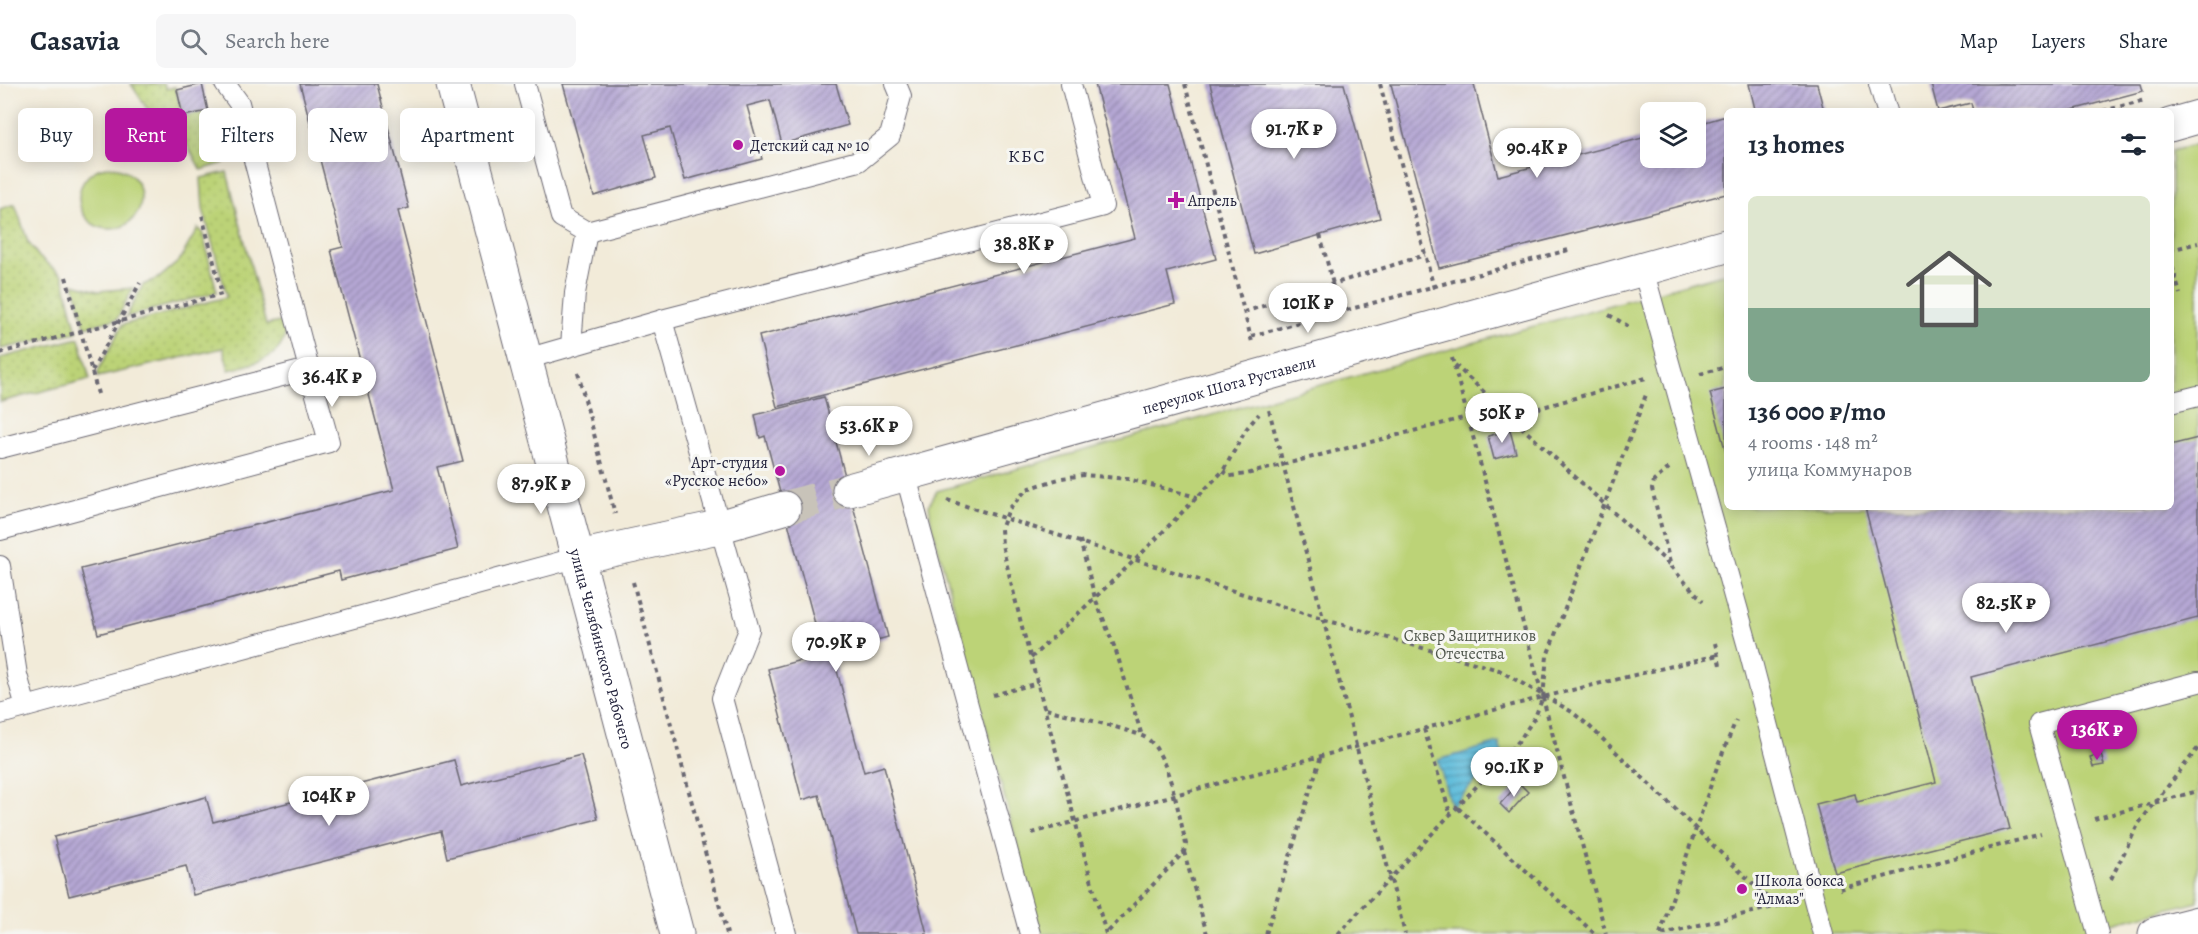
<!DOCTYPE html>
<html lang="en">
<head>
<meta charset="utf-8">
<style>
  body { margin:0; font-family:Alegreya,serif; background:#f6f6f7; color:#1f2937; height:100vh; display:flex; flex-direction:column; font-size:22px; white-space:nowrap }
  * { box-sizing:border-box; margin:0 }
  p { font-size:20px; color:#747a83 }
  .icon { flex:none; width:33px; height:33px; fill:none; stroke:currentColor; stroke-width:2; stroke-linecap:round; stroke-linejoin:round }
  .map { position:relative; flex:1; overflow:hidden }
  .panel { position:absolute; left:1724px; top:24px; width:450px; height:402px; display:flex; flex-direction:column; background:#fff; border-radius:9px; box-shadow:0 3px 15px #0003 }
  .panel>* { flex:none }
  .banner { position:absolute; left:18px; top:24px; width:570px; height:54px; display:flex; gap:12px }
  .buttons { position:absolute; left:1640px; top:18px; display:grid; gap:12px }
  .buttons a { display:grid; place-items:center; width:66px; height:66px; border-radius:9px; background:#fff; box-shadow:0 3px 15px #0003; font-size:30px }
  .price { position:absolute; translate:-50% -51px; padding:0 14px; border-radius:21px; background:#fff; color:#222; font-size:20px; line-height:39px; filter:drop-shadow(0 2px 3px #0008) }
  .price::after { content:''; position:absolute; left:50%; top:36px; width:18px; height:14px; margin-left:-9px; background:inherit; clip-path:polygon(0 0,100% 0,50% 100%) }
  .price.current { background:#b5179e; color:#fff }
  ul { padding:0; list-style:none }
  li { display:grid; align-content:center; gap:12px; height:318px; padding:0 24px }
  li+li { border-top:2px solid #e0e1e3 }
  li span { display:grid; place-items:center; height:186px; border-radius:9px; color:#555 }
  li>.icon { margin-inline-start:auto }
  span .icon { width:108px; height:108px; fill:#fffc; stroke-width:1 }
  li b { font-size:26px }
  h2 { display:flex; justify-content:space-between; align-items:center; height:72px; padding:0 24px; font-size:26px }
  .pill { padding:0 21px; border-radius:9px; background:#fff; box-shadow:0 3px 15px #0003; font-size:21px; line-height:54px }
  .pill.current { background:#b5179e; color:#fff }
  header { display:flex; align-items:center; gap:36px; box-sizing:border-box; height:84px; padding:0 30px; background:#fff; border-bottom:2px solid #e0e1e3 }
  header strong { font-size:28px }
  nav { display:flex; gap:33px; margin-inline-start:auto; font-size:21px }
  .search { width:420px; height:54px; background:#f6f6f7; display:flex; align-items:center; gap:15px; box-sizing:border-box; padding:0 21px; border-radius:9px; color:#747a83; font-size:22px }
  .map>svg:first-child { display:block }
  .grass { fill:url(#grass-dots); stroke:#6f7a59; stroke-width:1.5 }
  .green { fill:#bcd377; stroke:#6f7a59; stroke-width:1.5 }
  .water { fill:url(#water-rules); stroke:#3f6e8a; stroke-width:1.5 }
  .building { fill:url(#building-hatch) }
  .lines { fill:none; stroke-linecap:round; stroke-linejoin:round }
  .street-tunnel { stroke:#c8c3b9; stroke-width:33; stroke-dasharray:33 16; stroke-linecap:butt }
  .lane-casing { stroke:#6b6872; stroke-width:22 }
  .street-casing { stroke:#6b6872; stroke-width:35 }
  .path { stroke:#6b6872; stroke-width:4; stroke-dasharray:4.5 4.5; stroke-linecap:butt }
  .lane { stroke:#fff; stroke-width:20 }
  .street { stroke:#fff; stroke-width:33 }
  .poi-dot { fill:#b5179e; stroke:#f6f6f2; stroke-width:2 }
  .labels { text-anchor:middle; stroke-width:6; stroke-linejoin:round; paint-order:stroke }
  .poi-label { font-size:16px; fill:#22223b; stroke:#f6f6f2; text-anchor:start }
  .street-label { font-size:16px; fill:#22223b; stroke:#f6f6f2 }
  .park-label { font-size:16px; fill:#50574d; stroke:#f6f6f2 }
  .neighbourhood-label { font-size:18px; letter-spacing:1.5px; fill:#22223b; stroke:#f6f6f2 }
</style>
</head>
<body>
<header>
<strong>Casavia</strong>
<div class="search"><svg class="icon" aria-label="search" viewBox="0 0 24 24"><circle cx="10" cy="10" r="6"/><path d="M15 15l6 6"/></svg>Search here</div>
<nav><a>Map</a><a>Layers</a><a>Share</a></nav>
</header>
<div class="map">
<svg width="2198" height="850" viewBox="0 0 2198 850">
  <defs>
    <pattern id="grass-dots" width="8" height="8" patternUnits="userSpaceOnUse" patternTransform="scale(1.5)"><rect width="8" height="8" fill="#bcd377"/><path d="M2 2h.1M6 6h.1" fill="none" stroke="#a1b568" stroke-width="1.8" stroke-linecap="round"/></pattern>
    <pattern id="water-rules" width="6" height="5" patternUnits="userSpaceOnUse" patternTransform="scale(1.5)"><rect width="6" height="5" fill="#5cbbda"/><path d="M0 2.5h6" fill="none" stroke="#4c98b2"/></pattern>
    <pattern id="building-hatch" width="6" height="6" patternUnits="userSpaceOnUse" patternTransform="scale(1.5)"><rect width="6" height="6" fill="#b5a7d4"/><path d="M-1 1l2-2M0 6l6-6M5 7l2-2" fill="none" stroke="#9388ad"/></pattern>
  </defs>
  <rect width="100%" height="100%" fill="#f6f6f2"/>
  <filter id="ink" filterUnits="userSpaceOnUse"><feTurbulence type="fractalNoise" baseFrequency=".0167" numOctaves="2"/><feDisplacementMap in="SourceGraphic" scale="12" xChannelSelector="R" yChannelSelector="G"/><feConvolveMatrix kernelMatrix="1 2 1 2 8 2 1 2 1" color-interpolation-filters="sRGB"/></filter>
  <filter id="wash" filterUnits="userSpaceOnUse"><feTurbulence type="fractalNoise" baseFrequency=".008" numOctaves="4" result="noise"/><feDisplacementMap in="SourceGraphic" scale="24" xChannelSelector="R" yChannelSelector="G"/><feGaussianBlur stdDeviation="1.35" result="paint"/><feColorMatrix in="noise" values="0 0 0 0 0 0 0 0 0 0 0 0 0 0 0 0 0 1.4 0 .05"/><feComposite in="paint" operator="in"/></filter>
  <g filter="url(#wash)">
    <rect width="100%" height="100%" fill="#f2ebd9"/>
    <!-- grass -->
    <path class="grass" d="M131,0H164L166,5L175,3L183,32L208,27L224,79L201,86L184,55L146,23Z
      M227,88L266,241L285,237C290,274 256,279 229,286L223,264L98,293V287L122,241L227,213L203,125L201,94Z
      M15,120L28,158L39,173L63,192L77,248L1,265L0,125Z
      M198,144L203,150L217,208L126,233L143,201L160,193L179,177Z
      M74,200L98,207L133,204L117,235L85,243Z
      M79,254L90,295L0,318V274Z"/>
    <!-- green -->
    <path class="green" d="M2198,60V817L2071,850H1041L931,437L929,421L937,407L1726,189V423H2170L2171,67Z
      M79 114a31 31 0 1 1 62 0a31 31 0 1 1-62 0Z"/>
    <!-- water -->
    <path class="water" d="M1499,659L1502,669L1451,723L1438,676Z"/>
    <g id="blocks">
      <!-- building -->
      <path class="building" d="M202,0L208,27L183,32L177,6Z
        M300,0H377L409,124L398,127L463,377L437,383L458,465L341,496L339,487L98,550L81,485L394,406L331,166L343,163Z
        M563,0H836L848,41L782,60L770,16L747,22L762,75L685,96L670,44L644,51L656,94L594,112Z
        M1095,0H1170L1216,175L1167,188L1175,220L777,323L759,252L1135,154Z
        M1210,0H1344L1380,134L1254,170Z
        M1391,0H1474L1498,92L1650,52V74H1695V41L1726,32V110L1439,184Z
        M1749,0H1817L1824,27H1751L1755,25Z
        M1931,0H2141L2143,7L2068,27H1973L1971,19L1938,27Z
        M1726,305V369L1710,309Z
        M824,313L888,553L832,568L864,688L884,682L927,850H856L819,711L802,716L768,585L823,570L765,352L760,354L755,331Z
        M1510,346L1516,369L1494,375L1488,352Z
        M2198,354V534L1971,593L2010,745L1835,789L1816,720L1855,710L1857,718L1936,698L1865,423H2170V361Z
        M2101,670L2104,681L2093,683L2090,673Z
        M581,671L598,735L447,774L441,747L193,811L186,782L69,812L54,753L206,713L213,738L454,676L461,702Z
        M1519,699L1528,708L1509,729L1500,720Z"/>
    </g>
  </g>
  <g filter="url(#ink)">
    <use href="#blocks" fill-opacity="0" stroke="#6b6872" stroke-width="1.5"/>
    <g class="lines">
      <!-- street-tunnel -->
      <path class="street-tunnel" d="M784,424L849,406"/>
      <!-- lane casing -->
      <g class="lane-casing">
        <path id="lane" d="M525,0L561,133L587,148L859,77L890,52L901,12L896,0
          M1879,0L1887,27
          M1643,185L1748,563L1823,850
          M662,236L749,546L722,614L786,850
          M571,262L575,209L587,148
          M526,275L662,236L1103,122L1071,0
          M2170,319L2198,312
          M0,364L309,285L239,19L225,0
          M905,389L1030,850
          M0,446L329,358L309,285
          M0,482L17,591L26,623
          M0,630L579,473
          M2098,850L2039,640L2198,598"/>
      </g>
      <!-- street casing -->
      <g class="street-casing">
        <g id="street">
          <path id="s1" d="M453,0L677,850"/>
          <path d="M2170,41L2198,33"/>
          <path id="s2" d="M849,406L1726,162"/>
          <path d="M579,473L718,443L784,424"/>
          <path d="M2155,850L2198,839"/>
        </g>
      </g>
      <!-- path -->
      <path class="path" d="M1185,0L1252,258
        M1380,0L1435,208
        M2103,27L2145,16
        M1320,151L1333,200
        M2170,166L2198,159
        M2170,174L2180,210
        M66,193L98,310
        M1244,228L1425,171
        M1609,231L1628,242
        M1251,252L1572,165
        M0,269L222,210L202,131
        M1452,274L1606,850
        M1455,281L1671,482
        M92,287L140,199
        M578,289L615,430
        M1700,290L1726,283
        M1269,326L1405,850
        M1511,332L1646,294
        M1669,384L1654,397L1652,405L1671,483L1703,517
        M1223,387L1230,392L1247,390L1502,324
        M947,416L1322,535L1499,586L1572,628L1588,641L1777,823
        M1080,456L1095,514L1116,567L1142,652
        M633,498L727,850
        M1715,559L1720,581
        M1031,574L1137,474L1223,387L1247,344L1259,330
        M993,611L1038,599
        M1046,625C1064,630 1138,647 1148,655C1170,674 1179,732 1186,760L1184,768L1106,850
        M1424,645L1451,732
        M1458,724L1595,850
        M2094,735L2198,707
        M1032,749L1543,613L1718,571
        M1184,768L1207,850
        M2111,795L2139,739L2198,664
        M1840,805L2041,750
        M1106,850L1021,539L1002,461L1001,445L1009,425L1027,405L1062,394L1084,391L1128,395L1197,413
        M1266,850L1321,672
        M1338,850L1519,657L1535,633L1543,613L1547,572L1647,308
        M1660,850L1717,683L1736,636
        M1662,850L1786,820"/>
      <!-- lane -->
      <use href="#lane" class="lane"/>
      <!-- street -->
      <use href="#street" class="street"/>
    </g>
  </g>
  <!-- markers -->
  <g class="poi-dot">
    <circle cx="738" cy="61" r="6"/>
    <path d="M1173 107h6v6h6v6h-6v6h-6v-6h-6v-6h6z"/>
    <circle cx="780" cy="387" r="6"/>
    <circle cx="1742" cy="805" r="6"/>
  </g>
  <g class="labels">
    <!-- poi labels -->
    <g class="poi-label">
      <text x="750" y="67">Детский сад № 10</text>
      <text x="1188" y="122">Апрель</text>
      <text x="768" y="384" text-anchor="end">Арт-студия<tspan x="768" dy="18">«Русское небо»</tspan></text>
      <text x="1754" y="802">Школа бокса<tspan x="1754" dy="18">"Алмаз"</tspan></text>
    </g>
    <!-- street labels -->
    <g class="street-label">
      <text dy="6" stroke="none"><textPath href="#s2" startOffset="394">переулок Шота Руставели</textPath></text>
      <text dy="6" stroke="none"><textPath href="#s1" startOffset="584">улица Челябинского Рабочего</textPath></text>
    </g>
    <!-- park labels -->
    <g class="park-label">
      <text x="1470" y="557">Сквер Защитников<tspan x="1470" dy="18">Отечества</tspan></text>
    </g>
    <!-- neighbourhood labels -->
    <g class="neighbourhood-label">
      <text x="1027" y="78">КБС</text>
    </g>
  </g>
</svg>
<div class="buttons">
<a><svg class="icon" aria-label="layers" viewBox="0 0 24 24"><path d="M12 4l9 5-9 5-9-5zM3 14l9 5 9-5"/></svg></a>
</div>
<b class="price" style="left:1294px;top:76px">91.7K ₽</b>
<b class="price" style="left:1537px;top:95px">90.4K ₽</b>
<b class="price" style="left:1024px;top:191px">38.8K ₽</b>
<b class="price" style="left:1308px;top:250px">101K ₽</b>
<b class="price" style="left:332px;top:324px">36.4K ₽</b>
<b class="price" style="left:1502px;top:360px">50K ₽</b>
<b class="price" style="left:869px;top:373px">53.6K ₽</b>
<b class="price" style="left:541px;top:431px">87.9K ₽</b>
<b class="price" style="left:2006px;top:550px">82.5K ₽</b>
<b class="price" style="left:836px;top:589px">70.9K ₽</b>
<b class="price current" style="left:2097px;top:677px">136K ₽</b>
<b class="price" style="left:1514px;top:714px">90.1K ₽</b>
<b class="price" style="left:329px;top:743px">104K ₽</b>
<div class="banner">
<a class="pill">Buy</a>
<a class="pill current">Rent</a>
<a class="pill">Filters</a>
<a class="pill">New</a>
<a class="pill">Apartment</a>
</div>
<section class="panel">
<h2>13 homes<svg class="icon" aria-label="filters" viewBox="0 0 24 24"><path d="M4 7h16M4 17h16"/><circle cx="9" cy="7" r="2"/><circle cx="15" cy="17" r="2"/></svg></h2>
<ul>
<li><span style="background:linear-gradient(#dfe7d0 60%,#7fa58c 0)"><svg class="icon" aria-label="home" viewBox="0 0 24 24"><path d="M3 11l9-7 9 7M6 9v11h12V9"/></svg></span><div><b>136 000 ₽/mo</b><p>4 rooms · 148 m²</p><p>улица Коммунаров</p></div></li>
</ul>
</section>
</div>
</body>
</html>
